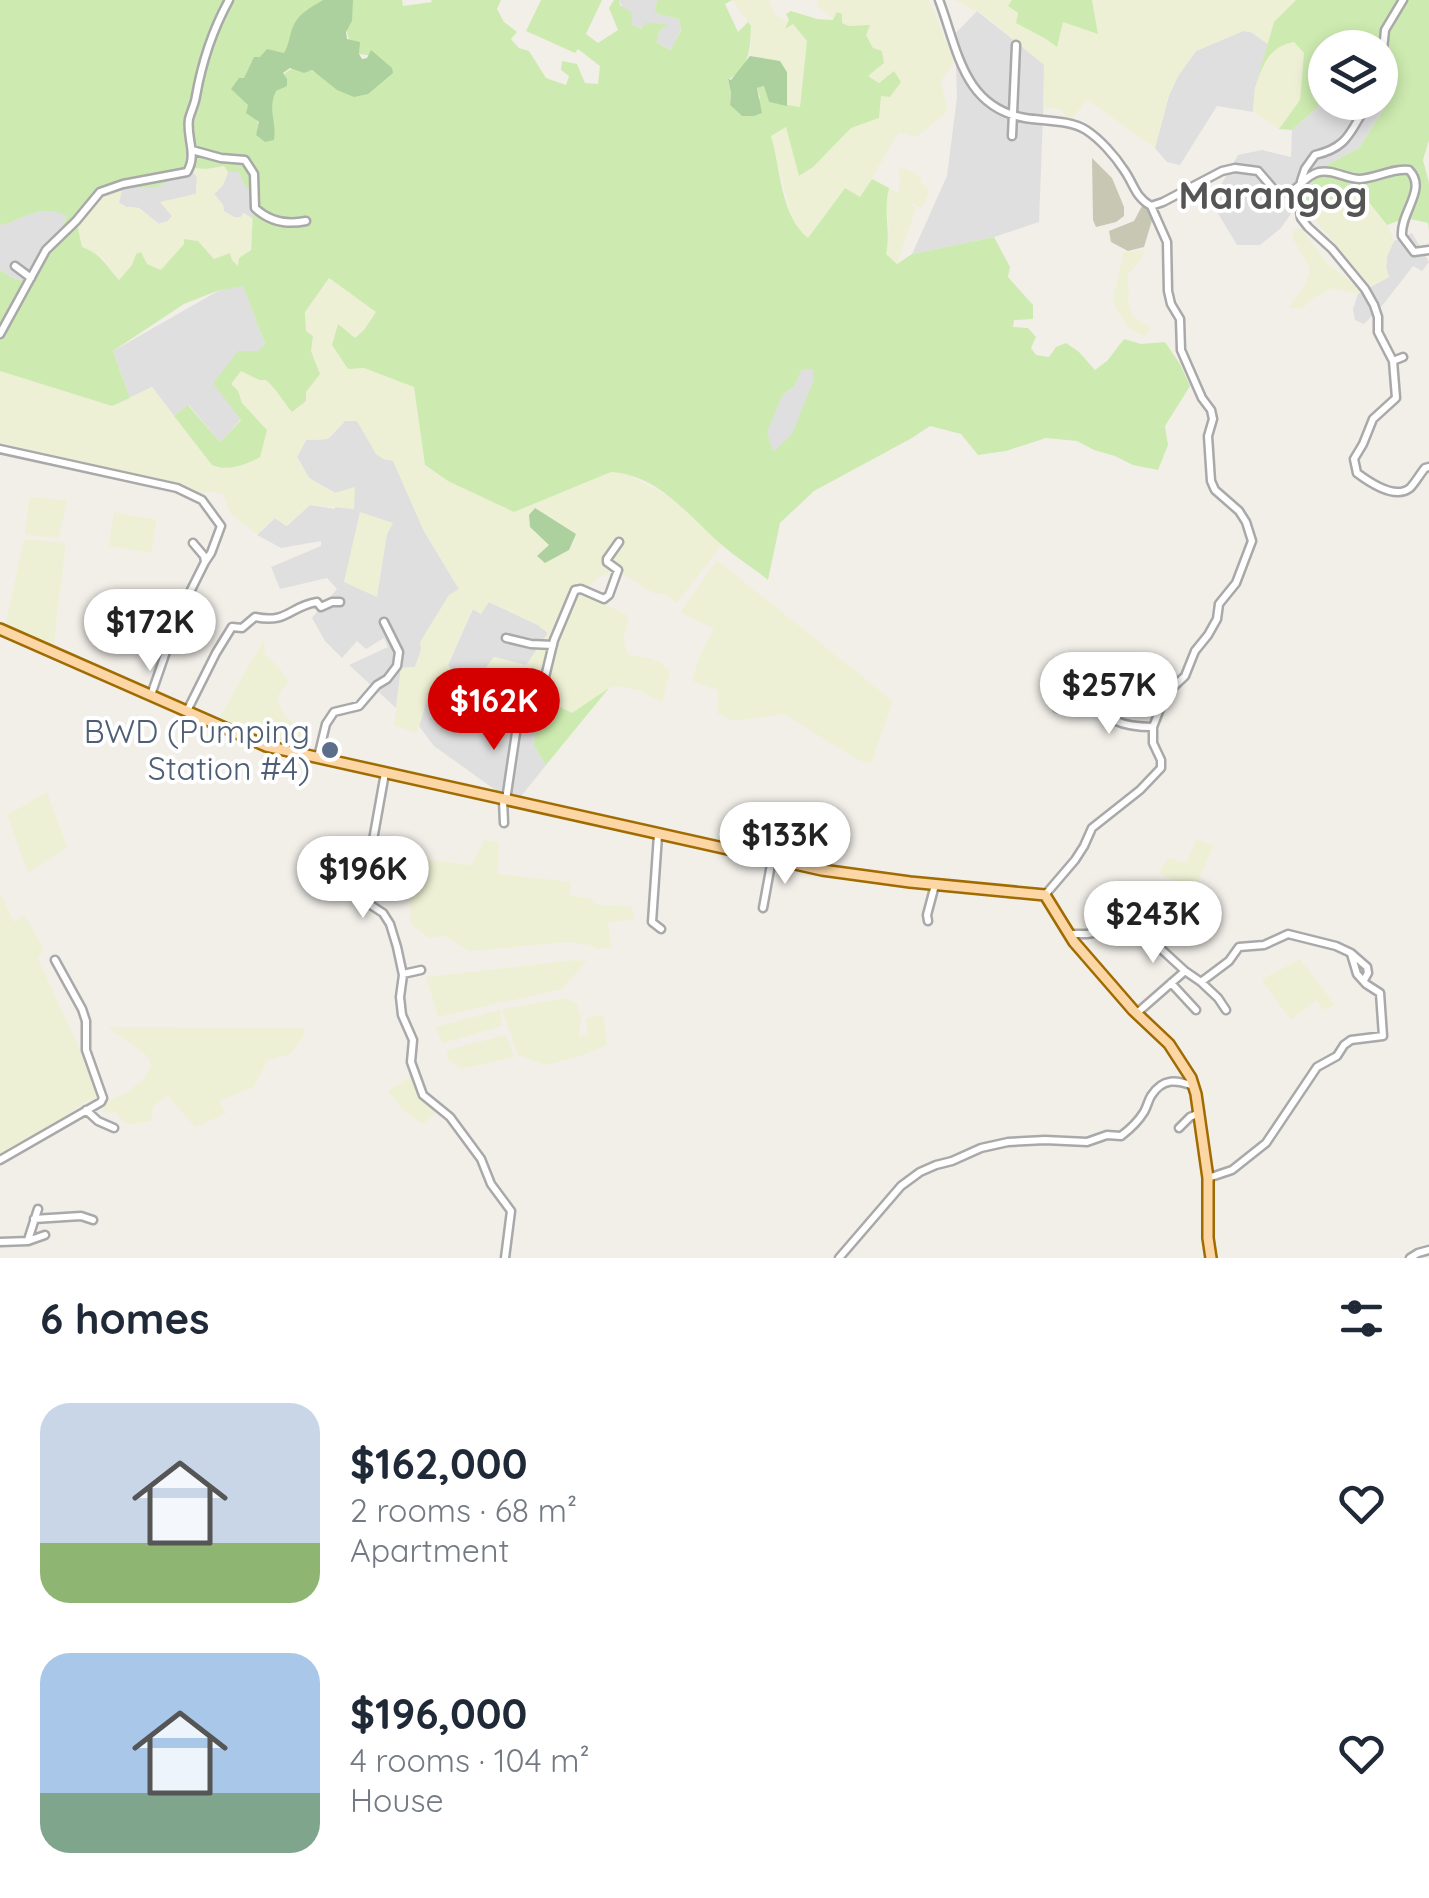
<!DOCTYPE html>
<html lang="en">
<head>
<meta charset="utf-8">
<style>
  body { margin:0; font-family:Quicksand,sans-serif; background:#f2f2f3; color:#1f2937; height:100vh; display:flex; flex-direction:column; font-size:38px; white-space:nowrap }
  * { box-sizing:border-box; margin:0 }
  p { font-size:32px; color:#747a83 }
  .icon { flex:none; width:55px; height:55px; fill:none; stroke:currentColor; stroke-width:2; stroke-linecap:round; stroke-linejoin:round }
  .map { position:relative; height:1258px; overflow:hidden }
  .sheet { display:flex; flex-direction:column; background:#fff; flex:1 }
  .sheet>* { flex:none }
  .tools { position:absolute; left:1308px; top:30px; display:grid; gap:20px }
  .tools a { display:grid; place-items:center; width:90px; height:90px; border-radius:50%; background:#fff; box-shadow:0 5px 15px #0003; font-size:50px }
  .price { position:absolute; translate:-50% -85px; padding:0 22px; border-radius:35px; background:#fff; color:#222; font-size:32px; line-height:65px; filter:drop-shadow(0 2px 5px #0008) }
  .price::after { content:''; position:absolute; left:50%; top:60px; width:30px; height:22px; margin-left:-15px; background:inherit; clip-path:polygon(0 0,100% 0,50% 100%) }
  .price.selected { background:#d40000; color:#fff }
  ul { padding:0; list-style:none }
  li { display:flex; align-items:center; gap:30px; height:250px; padding:0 40px }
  li span { display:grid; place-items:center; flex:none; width:280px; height:200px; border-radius:30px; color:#555 }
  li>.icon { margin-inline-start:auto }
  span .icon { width:120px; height:120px; fill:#fffc; stroke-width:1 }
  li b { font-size:42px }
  h2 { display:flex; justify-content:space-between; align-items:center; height:120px; padding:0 40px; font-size:42px }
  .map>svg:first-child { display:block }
  .residential { fill:#e0dfdf }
  .construction { fill:#c7c7b4 }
  .farmland { fill:#eef0d5 }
  .grass { fill:#cdebb0; fill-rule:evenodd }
  .forest { fill:#add19e }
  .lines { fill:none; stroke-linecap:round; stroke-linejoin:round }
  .minor-casing { stroke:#a9a9a9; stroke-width:11 }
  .major-casing { stroke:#a06b00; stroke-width:14 }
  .minor { stroke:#fff; stroke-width:6 }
  .major { stroke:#fcd6a4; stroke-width:9 }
  .service-dot { fill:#5c6f8a; stroke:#fff; stroke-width:4 }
  .labels { text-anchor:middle; stroke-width:8; stroke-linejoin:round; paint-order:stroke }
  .service-label { font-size:32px; fill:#4e5e75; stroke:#fff; text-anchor:end }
  .quarter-label { font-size:38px; font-weight:bold; fill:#555; stroke:#fff }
</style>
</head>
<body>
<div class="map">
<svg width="1429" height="1258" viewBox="0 0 1429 1258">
  <rect width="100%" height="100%" fill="#f2efe9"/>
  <!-- residential -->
  <path class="residential" d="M619,0H657L656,13L679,19L681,29L672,50L657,43L659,32L665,25L643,29L631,25Z
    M977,11L1045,65L1039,222L994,237L912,254L947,176L957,97L955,34Z
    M1243,31L1251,32L1268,44L1255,88L1253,112L1217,106L1180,165L1167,162L1155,148L1169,95L1178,76L1196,51Z
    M1380,82L1394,92L1359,148L1323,167L1281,228L1260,245H1237L1211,202L1238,155L1262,150L1291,157L1292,130L1321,104L1380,102Z
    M193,172L197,177L196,194L161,202L172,216L168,221L159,224L139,208L126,207L118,202L123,186L159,176Z
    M228,172H240L254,190L253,219L244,213L241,217H233L224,212L223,205L214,194L223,185Z
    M47,210L63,212L67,216L59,234L31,273L26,279L16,280L0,270V224L4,225L26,215Z
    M1412,233L1429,262L1422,271L1413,266L1382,306L1364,324L1355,320L1353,309L1358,294L1389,277L1386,268L1387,256L1394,241Z
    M243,285L265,344L259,351L238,352L241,419L220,442L189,405L174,416L152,387L130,398L113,351L218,291Z
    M802,368L813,369L814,382L792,435L773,453L766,432L782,396L795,385Z
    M345,421H357L383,459L393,460L424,531L459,589L421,650L415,667L401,668L396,708L349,665L388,647L384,638L366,649L357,641L342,658L325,641L312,618L337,589L327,578L280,589L271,567L321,546V541L281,548L257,535L275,518L287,526L310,505L335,509V493L309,478L297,457L306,440L328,439Z
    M489,602L538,625L548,633L526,666L494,657L487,667L505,678L501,705L535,728L534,746L546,765L515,804L434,746L419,726L426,702L448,665L473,609Z"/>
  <!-- construction -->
  <path class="construction" d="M1092,158L1112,178L1124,207V216L1116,222L1096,227L1093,220Z
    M1142,206L1150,208L1153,217L1144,247L1128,251L1111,242L1109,231L1134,221Z"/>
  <!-- farmland -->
  <path class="farmland" d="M732,0H770L774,14L793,23L807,41L800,107L787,106V72L780,61L750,56L751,26Z
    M817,0H929L954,61L941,81L948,111L917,137L899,132L860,198L845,188L807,239L792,220L771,136L786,127L800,176L833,147L851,128L879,118V84L867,76L873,49L861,27L849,26L834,20L817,6Z
    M954,0H1012L1009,6L1056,46L1063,21L1098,33L1092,0H1296L1274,22L1268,44L1251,32L1243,31L1196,51L1178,76L1169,95L1155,148L1087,100L1067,125L1062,109L1043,108L1044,65L984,15Z
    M1294,42L1304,52L1300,100L1279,129L1253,112L1255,88L1266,58L1281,45Z
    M224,166L228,172L223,185L214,194L223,205L224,211L234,217H241L243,213L253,219L250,250L238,267L232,260L214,259L198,241L184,240V244L161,271L157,267L147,264L141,252L136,254L132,265L119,280L110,270L104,258L82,247L77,224L105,193L123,186L119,203L126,207L139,208L158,224L168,221L172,216L160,202L196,194L197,177L193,172L186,173L191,168L206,169Z
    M900,167L913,172L922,179L921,183L928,188L929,194L921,209L904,198L916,208L897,264L886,254L889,230L886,199L889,188L898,193L901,180L898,176Z
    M1365,196L1386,221L1394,241L1387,256L1386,267L1389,277L1371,286L1308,212L1324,200Z
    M1301,228L1326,262L1361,290L1358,294L1332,288L1313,298L1302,309L1288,308L1305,285L1309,274V267L1292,237L1294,230Z
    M1145,250L1140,261L1129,273L1127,282L1130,291L1127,297L1133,316L1151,328L1144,337L1127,326L1116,309L1113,299L1124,252Z
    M328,278L377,312L363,331L354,338L338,326L332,346L348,369L364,368L414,386L425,466L448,481L514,512L611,472L626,473L675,500L722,545L677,603L668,595L653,593L615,569L597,578L584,593L629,616L624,636L626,650L629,655L650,658L661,663L670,671L662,703L641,691L618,686L609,688L572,713L560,707L535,728L492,697L504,678L486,667L494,657L526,665L548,633L538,625L489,602L481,614L472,609L448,665L466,691L446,705L426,702L417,733L394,726L401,668L415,667L421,650L420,642L449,595L459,589L424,531L393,461L383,459L376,454L357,421H345L328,439L306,440L297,457L309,478L335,493L355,487L354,509L310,505L286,526L275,518L257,535L230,513L223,494L211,492L188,494L176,483L0,443V371L112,406L152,387L212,465L217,468H229L248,464L267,430L242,403L238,391L231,384L241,370L259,380H266L281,394L284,403L306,392L313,336L305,330L306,311Z
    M29,497L67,500L59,538L25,535Z
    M114,512L157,520L151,553L108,546Z
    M360,512L393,523L387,534L377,597L344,582Z
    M24,539L66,543L53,649L5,627Z
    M717,560L893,701L871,764L856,759L784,714L733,721L717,713L718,690L692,681L701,653L714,629L680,612Z
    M264,639L265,654L279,667L289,682L279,694L277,700L284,715L298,727L302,734L297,748L289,749L262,743L216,723Z
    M47,792L67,847L28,873L7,815Z
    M484,840L499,842L498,874L571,882L569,895L591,899L594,903L601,905L632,907L635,919L608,923L612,948L597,949L590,945L569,942L469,951L445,936L429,938L411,924L408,857L472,865Z
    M1196,840L1214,845L1194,890L1159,873L1168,858L1186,863Z
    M0,893L14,922L24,915L44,949L38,959L77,1043L89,1076L101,1096L85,1102L53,1125L0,1155Z
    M1300,959L1335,1005L1323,1010L1316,1000L1291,1020L1261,980Z
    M575,960L587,961L562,989L438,1017L426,977Z
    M567,998L577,1004L581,1018L579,1037L588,1035L586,1018L603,1015L607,1045L581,1056L547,1065L518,1055L502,1009Z
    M500,1010L502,1026L443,1043L435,1027Z
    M108,1027L303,1028L305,1034L290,1054L268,1060L253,1087L219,1101L226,1114L195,1127L168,1096L153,1106L151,1121L130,1125L121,1120L118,1113L103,1112L105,1101L123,1095L142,1081L151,1066L147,1056Z
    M506,1035L514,1057L460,1069L447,1058V1050Z
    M408,1078L420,1085V1096L437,1111L423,1124L404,1111L388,1091Z"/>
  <!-- grass -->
  <path class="grass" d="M0,0H336L285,56C278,56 266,55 260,58C240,66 242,99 253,115C258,124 267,132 274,140C275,128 271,119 271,108C271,100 275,93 278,85C287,62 305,65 323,77L376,56L359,54C341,32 347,26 351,0H402L403,6L432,2L431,0H501L497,9L504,22L517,32L511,39L519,48L529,51L546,78L566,85L569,76L561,70L562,61L577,64L585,83L598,84L600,66L578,49L575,53L526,31L541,0H602L586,34L598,43L618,30L609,8L614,0H619L620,5L632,13V25L642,29L645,23L667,24L659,32L657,43L671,50L681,30L679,19L655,13L657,0H732L725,4L738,32L748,22L751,26C750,50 750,67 728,80L731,93L730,105L742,116H754L760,97L757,88L765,86L769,102L800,107L807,41L793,24L785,29L789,20L786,14L791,11L817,19L833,20L837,12L842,14V23L849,26L870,25L866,35L873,48L882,51L884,63L868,76L879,83L894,71L901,82L890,97L881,96L879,118L851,128L813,167L799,176L786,127L771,136C781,169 780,215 808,238L845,188L860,197L872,179L889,188C883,210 891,232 886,254L897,264L912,254L994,237L1010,267L1008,277L1033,305V319L1014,320L1013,327L1028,328L1036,337L1031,348L1036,355L1049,357L1056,347L1066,343L1079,352L1095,370L1107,361L1124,339L1141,344L1165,342L1180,364L1190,386L1165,426L1168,445L1158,470L1133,465L1115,456L1094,450L1077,441L1046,438L1006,451L978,455L961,434L930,426L912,438L814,491L780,523L768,580C753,568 737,558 723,546C689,517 660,475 611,472L514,512L448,481L425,465L414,387L364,368L348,369L332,345L338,324L355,338L364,330L376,312L329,278L305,312L306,331L313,336L311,351L320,374L306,392V401L292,412C282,400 278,391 266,380H259L241,371L231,384L238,391L242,403L267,430L260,457C247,465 226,472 212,465L174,416L188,405L220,442L241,420L213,383L238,351H258L265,344L243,286L217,291L184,304L113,351L130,398L112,406L0,371V270L16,280L26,279L59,234L67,216C47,204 24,216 4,225L0,224ZM224,166L228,172H239L246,188L254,191L251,250L239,258L238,266L232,260L230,253L214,259L198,241L184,239V244L161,270L147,264L141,252L136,254L132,265L119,280C105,265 103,255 82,247L77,224L105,193L123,186L156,188L191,168L206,169ZM802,369H813V382L792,434L773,452L767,432L782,396L795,385Z
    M1012,0H1092L1098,34L1063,22L1057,47L1046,39L1016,23L1018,13L1008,6Z
    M1296,0H1429V140L1423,160L1429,183V231L1428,223L1406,218L1387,225L1364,196L1324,200L1308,212L1295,207L1323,167L1359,148L1394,93L1380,82V48H1325V102L1356,104L1345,118L1321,104L1292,130L1279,129L1300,100L1304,53L1294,42C1268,47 1263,65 1255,88L1274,22Z
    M609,688L546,765L534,746L535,728L560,707L572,713Z"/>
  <!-- forest -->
  <path class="forest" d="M323,0H353L352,21L346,32L347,39L360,42L359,54L362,59L367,58L371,50L392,68L393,73L368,94L354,97L337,90L312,70L304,73L290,68L283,73L287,79V86L276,91C267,110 277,121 274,140L265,142L256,135L259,122L246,113L248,105L231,89L239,78H244L254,57H260L267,49L284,53C289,44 289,38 292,29C297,14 310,8 323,0Z
    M750,56L780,61L787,72V106L769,102L764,86L757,88L762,113L754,116H742L730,105L731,93L728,79L731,80Z
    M535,508L576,534L569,550L545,563L537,556L549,545L530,527L529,515Z"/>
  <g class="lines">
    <!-- minor casing -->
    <g class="minor-casing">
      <path id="minor" d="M939,0C958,50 963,107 1025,118C1044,121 1071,120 1086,130C1100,139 1115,156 1124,170C1134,184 1135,197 1151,206L1163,202L1222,171L1235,168L1258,171L1277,193C1300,195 1300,177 1319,172C1333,169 1346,179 1360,179C1377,178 1392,168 1409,170C1428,189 1400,212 1402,236L1414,252L1429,250
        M1380,80L1385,30L1403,0
        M1012,136L1016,45
        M192,150L221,158L245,160L254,174L255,208C269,221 287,225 306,221
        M1301,181L1305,169L1315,155C1350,147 1350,130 1369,102
        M1297,189L1301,218L1308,227L1332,249L1365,289L1374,305L1378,317V332L1393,361L1396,398L1373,419L1363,444L1354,459L1357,473C1369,482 1395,500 1410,488C1415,483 1420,474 1425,468L1429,467
        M15,266L31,278
        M0,334L46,250L76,221L100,192L123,184L187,172C198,154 186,138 189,119C191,111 195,104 196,96C202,62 212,31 229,0
        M1393,361L1403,357
        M0,449L177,488L202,500L221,526L211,553L205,562
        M506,638L531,644L553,645
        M151,695L169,643L171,630L205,562L204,556L193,543
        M1057,708L1076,707L1089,690L1095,692C1101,722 1125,727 1153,727
        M187,711L216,653L232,627L242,628L255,617C288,624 290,606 317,602L321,607L332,602H340
        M318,757L326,724L334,712L359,706L377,685L387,679L397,666L399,652L384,622
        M385,773L363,896L366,902L383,913L390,924L397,947L403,975L400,997L402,1015L413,1040L411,1062L423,1095L450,1117L481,1159L491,1184L511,1211L505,1258
        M503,800L504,823
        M506,800L517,726L527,693L539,685L545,677L554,640L575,590L581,589L604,599L609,595L618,570L607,562V559L619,542
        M658,835L652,922L661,929
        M1045,895L1075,860L1084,846L1092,828L1140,790L1161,768V760L1153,743V727L1163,701L1168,692L1185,676L1195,651L1208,635L1217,619L1219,604L1236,583L1252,541L1246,522L1239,511L1215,490L1211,481L1208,436L1213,419L1211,410L1202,398L1181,350L1180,319L1171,304L1168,291L1167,242L1151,206
        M763,908L772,859
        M928,921L927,915L935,885
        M1071,934H1087L1136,926L1185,971L1201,982L1229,961L1239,947L1264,945L1288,934L1336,946L1351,953L1367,967L1368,973L1364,980
        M403,974L421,970
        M1201,982L1218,998L1226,1010
        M1171,983L1196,1010
        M1137,1013L1185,971
        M86,1110L98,1121L114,1128
        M1179,1128L1190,1117L1199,1113
        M0,1160L101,1102L103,1098L86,1050V1021L82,1009L55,960
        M1208,1178L1232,1170L1266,1143L1317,1067L1337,1056L1344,1045L1351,1040L1383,1036L1380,993L1366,984L1357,974L1351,954
        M34,1219L81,1216L93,1220
        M28,1240L38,1209
        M0,1242L28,1241L45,1235
        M839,1258L901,1186L920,1172L936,1165L952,1161L981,1148L1008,1142L1045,1140L1087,1142L1107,1135L1121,1136C1129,1130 1139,1120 1144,1112C1147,1107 1148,1101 1151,1096C1163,1077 1177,1080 1194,1086
        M1410,1258L1418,1253L1429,1250"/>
    </g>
    <!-- major casing -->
    <g class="major-casing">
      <path id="major" d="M0,629L266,746L822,870L910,882L1045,895L1074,942L1133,1010L1169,1044L1191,1078L1196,1094L1208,1178V1238L1211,1258"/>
    </g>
    <!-- minor -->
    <use href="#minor" class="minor"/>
    <!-- major -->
    <use href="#major" class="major"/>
  </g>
  <!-- markers -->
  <circle class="service-dot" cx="330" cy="750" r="10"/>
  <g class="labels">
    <!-- service labels -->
    <g class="service-label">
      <text x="310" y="743">BWD (Pumping<tspan x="310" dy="37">Station #4)</tspan></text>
    </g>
    <!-- quarter labels -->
    <g class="quarter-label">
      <text x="1273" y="209">Marangog</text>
    </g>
  </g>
</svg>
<div class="tools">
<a><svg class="icon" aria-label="layers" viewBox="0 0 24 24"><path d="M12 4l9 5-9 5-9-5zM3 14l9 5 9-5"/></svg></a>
</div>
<b class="price" style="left:150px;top:674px">$172K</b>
<b class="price" style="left:1109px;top:737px">$257K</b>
<b class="price selected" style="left:494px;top:753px">$162K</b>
<b class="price" style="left:785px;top:887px">$133K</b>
<b class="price" style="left:363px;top:921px">$196K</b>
<b class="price" style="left:1153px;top:966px">$243K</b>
</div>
<section class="sheet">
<h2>6 homes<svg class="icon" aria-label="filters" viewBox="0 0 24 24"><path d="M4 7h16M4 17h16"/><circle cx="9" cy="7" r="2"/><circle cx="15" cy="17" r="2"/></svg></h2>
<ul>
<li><span style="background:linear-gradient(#c9d6e8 70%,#8fb573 0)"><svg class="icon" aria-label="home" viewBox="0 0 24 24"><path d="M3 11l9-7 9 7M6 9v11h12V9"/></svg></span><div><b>$162,000</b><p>2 rooms · 68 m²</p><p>Apartment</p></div><svg class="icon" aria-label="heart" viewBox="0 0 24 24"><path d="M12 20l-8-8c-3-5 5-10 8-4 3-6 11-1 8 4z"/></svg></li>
<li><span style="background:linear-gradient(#a9c7e8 70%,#7fa58c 0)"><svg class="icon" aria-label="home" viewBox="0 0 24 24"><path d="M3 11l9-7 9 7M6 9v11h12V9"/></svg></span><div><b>$196,000</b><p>4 rooms · 104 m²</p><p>House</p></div><svg class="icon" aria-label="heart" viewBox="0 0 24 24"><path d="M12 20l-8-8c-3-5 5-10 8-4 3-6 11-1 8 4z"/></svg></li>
</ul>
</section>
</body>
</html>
